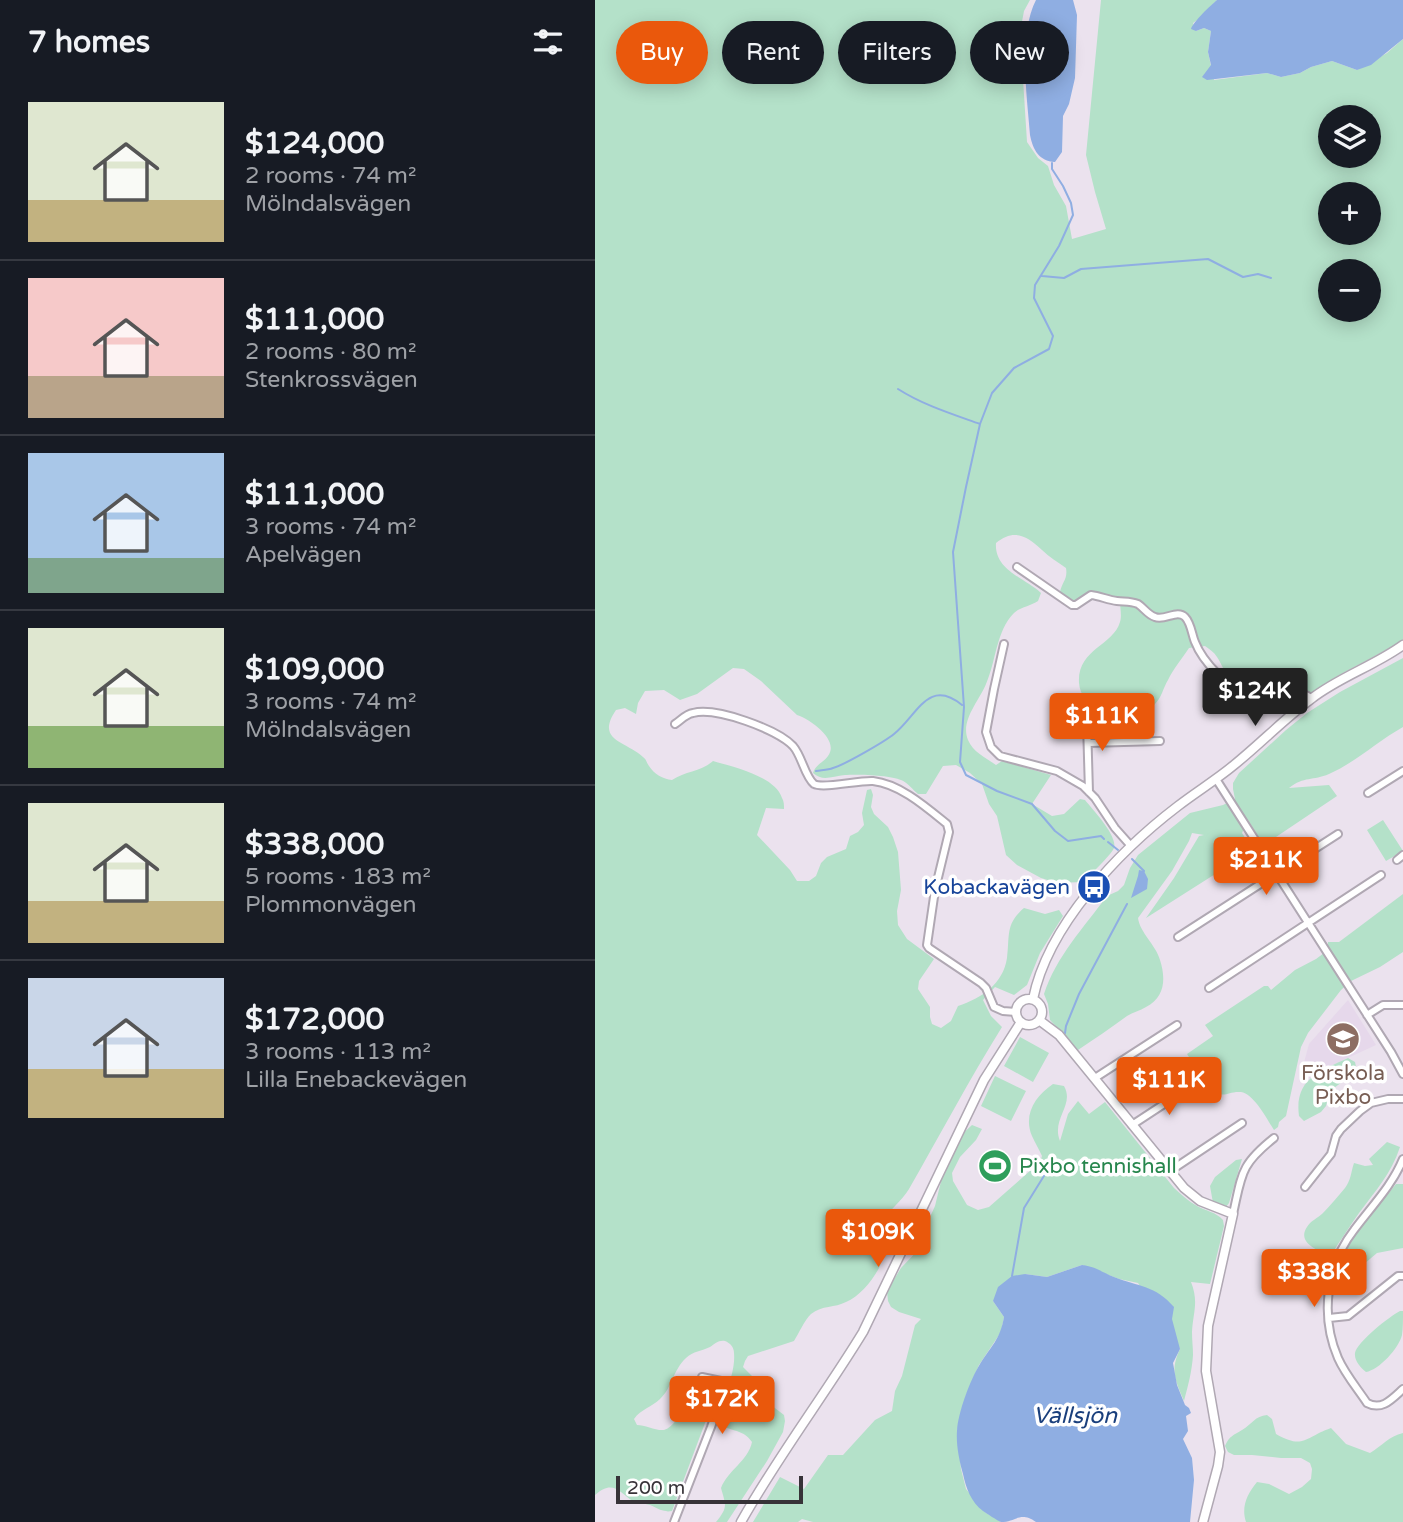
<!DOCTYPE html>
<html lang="en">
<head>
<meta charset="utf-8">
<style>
  body { margin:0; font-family:"Varela Round",sans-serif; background:#242831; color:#f1f3f6; height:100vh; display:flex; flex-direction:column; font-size:26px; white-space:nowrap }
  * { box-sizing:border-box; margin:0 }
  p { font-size:23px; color:#9ea1a6 }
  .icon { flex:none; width:38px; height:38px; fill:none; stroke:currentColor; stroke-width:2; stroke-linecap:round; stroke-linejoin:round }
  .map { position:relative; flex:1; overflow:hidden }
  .details { display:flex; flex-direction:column; background:#171b24; width:595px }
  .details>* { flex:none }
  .top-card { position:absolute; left:21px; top:21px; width:665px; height:63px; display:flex; gap:14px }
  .tools { position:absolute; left:723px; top:105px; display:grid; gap:14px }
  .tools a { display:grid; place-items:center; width:63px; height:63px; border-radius:50%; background:#171b24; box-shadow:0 4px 18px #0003; font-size:35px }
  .scale { position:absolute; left:21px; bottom:18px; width:187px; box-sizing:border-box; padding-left:7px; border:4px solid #373338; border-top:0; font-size:19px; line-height:24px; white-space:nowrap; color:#373338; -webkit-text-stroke:5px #fff; paint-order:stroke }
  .price { position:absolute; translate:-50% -60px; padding:0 16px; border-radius:7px; background:#ea580c; color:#fff; font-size:23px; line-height:46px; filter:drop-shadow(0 2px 4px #0008) }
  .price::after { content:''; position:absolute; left:50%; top:42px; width:21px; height:16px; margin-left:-10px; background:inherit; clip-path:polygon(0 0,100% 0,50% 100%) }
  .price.current { background:#222; color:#fff }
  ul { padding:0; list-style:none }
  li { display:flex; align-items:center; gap:21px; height:175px; padding:0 28px }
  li+li { border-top:2px solid #363941 }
  li span { display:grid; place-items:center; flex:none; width:196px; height:140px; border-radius:0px; color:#555 }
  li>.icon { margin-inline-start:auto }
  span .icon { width:84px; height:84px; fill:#fffc; stroke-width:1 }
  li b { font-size:30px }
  h2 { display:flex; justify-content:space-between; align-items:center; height:84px; padding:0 28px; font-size:30px }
  .pill { padding:0 24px; border-radius:32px; background:#171b24; box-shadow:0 4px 18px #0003; font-size:24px; line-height:63px }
  .pill.current { background:#ea580c; color:#fff }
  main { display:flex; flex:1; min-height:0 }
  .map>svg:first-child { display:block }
  .built { fill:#e6d8eb }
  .green { fill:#b4e1c9; fill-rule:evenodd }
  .water { fill:#8faee2 }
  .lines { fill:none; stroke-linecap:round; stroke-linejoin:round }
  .stream { stroke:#8faee2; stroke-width:2 }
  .minor-casing { stroke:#b0a8b3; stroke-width:10 }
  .tertiary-casing { stroke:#b0a8b3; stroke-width:11 }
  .minor { stroke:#fff; stroke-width:6 }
  .tertiary { stroke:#fff; stroke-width:8 }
  .labels { text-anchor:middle; stroke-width:7; stroke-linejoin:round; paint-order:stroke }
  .transit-label { font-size:21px; fill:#164399; stroke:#fff; text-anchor:end }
  .education-label { font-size:21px; fill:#785e54; stroke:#fff }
  .leisure-label { font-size:21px; fill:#27864d; stroke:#fff; text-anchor:start }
  .water-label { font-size:23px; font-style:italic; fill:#1a3f7c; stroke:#fff }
</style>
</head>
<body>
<main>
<section class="details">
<h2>7 homes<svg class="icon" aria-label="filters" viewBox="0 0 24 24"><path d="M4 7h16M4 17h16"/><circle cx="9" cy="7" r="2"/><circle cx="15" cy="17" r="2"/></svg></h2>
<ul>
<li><span style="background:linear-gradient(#dfe7d0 70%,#c2b280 0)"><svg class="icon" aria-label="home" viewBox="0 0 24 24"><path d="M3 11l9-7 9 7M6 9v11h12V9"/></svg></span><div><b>$124,000</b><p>2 rooms · 74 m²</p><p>Mölndalsvägen</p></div></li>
<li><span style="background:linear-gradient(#f6c9c9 70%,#b9a48a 0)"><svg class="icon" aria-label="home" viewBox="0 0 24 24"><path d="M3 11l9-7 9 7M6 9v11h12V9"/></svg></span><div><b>$111,000</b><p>2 rooms · 80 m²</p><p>Stenkrossvägen</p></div></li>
<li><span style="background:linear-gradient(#a9c7e8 75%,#7fa58c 0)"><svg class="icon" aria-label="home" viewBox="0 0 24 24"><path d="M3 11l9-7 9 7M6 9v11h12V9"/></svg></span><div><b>$111,000</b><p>3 rooms · 74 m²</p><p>Apelvägen</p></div></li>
<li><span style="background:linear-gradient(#dfe7d0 70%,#8fb573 0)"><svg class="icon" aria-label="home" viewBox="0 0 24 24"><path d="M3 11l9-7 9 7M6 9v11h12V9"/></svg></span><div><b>$109,000</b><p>3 rooms · 74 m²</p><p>Mölndalsvägen</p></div></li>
<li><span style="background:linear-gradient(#dfe7d0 70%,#c2b280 0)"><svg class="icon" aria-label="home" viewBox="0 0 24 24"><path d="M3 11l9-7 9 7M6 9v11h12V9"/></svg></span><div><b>$338,000</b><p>5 rooms · 183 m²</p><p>Plommonvägen</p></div></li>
<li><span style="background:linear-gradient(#c9d6e8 65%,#c2b280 0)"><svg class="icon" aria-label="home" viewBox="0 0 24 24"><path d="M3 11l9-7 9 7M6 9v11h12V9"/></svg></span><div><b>$172,000</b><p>3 rooms · 113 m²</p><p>Lilla Enebackevägen</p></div></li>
</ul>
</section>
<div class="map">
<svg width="808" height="1522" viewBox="0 0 808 1522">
  <rect width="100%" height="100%" fill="#ebe2ee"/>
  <!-- built -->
  <path class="built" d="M753,1000L781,1045L718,1074L710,1085L704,1081L714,1044Z"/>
  <!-- green -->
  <path class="green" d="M0,0H435L429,11L425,32L432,142L443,158L453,166L459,185L471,206L477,239L511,229L500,192L491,155L506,0H622L605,18L598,23L601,31L609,28L616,31L613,52L619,80L672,73L686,77L705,73L716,67L737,61L762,70L792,53L808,39V640C778,659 744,672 715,694C705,689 694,686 683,692C679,695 675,700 669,700C663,700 652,696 647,693C631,684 631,670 622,657C619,652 614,649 610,646L594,648C587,659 578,669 573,680C568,688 567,697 560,704C547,719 535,710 520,708C515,708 509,708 504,706C493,703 485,696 484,683C482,649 518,646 525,622C527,616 525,607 525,601L495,597L484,602L475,603L465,592C467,582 473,579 471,568C463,562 454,557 447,550C432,536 419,528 401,543C399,570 430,578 446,593L443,601C436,606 425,607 419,613C401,631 401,662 391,684C384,701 365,721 373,740C378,752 391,758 401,765L407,761L456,775L437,804L457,816L469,814L485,799L490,800C498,810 523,836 519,848C516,855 495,875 488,882L462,883L446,878L422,865L411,855L402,816L394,804L387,784L375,773L361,765L348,766L331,794H323C318,790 312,782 306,780C296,775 261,774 250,775C237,776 228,782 218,773C221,764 228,763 233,756C245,740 215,719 202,715L166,681L149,669L138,668L102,694L85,700L69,690L50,691L43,703L41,714L30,708L21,710C0,741 31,741 48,757C52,760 51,762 54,766C59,774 68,779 77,780C90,771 106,772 118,761C138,767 180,776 187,798C189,801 189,805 189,809L171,808L162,835L195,870L202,881H214L221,876L226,863L232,857L251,849L255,836L263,832L269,825L267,813L272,790L276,789L278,795L276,807L279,814L293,827L298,837L303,852L306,890L302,911L303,925L312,939L339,959L324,981L323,989L335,1007V1017L337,1024L346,1028L356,1021L363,1006C387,998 408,984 412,958C415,936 410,924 429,908L450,914L464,910L468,916L445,953L432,985L419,995L400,987L388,1000L396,1016L407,1027C374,1080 345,1135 314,1189C307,1201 294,1210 287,1222C279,1238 293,1250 284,1268C277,1281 264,1297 251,1302C240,1308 227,1305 216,1314C209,1321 204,1333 199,1341L153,1356L150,1361L148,1367L162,1381L165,1392L172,1402L189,1415L190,1421L188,1432L172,1461L132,1522H121C133,1507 131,1506 126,1488C133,1470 153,1461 157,1442C147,1427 132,1433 123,1421C126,1401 141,1375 139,1353C139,1347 135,1343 130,1341C123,1340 120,1344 115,1347C107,1351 98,1351 91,1358C78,1370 77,1388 65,1399C57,1407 46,1409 39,1419L42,1425C50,1425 61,1431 69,1430C79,1427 85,1413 93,1406C99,1402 107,1402 113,1398L119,1399L77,1511C75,1511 73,1512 71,1511C66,1511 60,1507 55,1505C49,1503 44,1505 39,1502C24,1492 18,1479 0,1495ZM735,117H774V156H735ZM735,194H774V233H735ZM735,271H774V310H735Z
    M808,658V727C783,741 761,762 734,774C718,781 709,776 694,788L734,785L742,796L669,845L653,820L647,833L658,850L551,918L579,878L604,836L609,835L597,833L594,841L577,871L543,918C545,933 561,945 565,960C571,979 570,997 551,1007C545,1011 538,1012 532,1016C516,1028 499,1039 483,1050L455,1020L453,1004L449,994C461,957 489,927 512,896L523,891L529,885L535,868L543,855L595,813L628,805L640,799L638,789V783L644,773L691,730L712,713L745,692Z
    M788,820L808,851L791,861L772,830Z
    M808,894V952L785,967L756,981L746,990L713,1033L706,1047L691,1116L684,1122L683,1127L679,1130C672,1119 659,1094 646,1092C631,1091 631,1100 613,1089L609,1076L607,1077L592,1054L618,1036L610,1025L669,986H673L676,990L700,970L721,959L733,950V942H744Z
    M425,1037L454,1053L438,1082L409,1066Z
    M753,1058L760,1062L761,1067L755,1076L735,1091L731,1106L726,1112L709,1121L704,1116C699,1079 725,1071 753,1058Z
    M400,1076L431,1091L416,1121L386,1106Z
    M458,1084L469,1086C480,1105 456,1119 465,1141L473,1114L483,1101L494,1114L510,1102L579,1188C586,1194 593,1201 602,1206C611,1211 621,1212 628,1220L629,1226L615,1284L596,1282C604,1302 598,1312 597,1332C597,1340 598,1348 598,1355C597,1371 593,1386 589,1401C580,1380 575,1370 585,1349L543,1283L524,1279L487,1265L452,1277L430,1274L398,1301L409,1317L406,1332L384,1365L371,1395L362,1430L366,1469L371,1489L391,1513L400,1517L406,1522H218L207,1519L203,1522H158L185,1477L209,1489L233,1455H248L280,1420L297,1411L300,1391L307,1376L320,1325L326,1319L304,1312L296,1307L293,1301L292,1291L306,1268L325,1248L330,1228L340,1206L349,1169L364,1137L377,1125L387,1129L381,1140L365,1157L357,1173L358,1181L372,1205L383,1210L394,1207L445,1162L447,1156C444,1149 440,1143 437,1136C428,1115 440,1096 458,1084Z
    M792,1142L805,1147C796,1174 781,1190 764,1213C755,1226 745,1241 736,1255C725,1252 701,1243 712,1227C715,1221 723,1218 728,1213C736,1205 743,1196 750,1188C756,1180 756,1172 759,1163L770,1166L778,1165L774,1159Z
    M647,1159L634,1203L631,1207L618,1203L615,1186L620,1177L641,1160Z
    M801,1184H808V1248L782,1253L756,1275L748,1278L740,1275C752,1240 778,1213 801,1184Z
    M805,1311H808C808,1319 808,1328 807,1335C804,1348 784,1370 771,1372C766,1368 759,1361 760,1353C762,1342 795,1316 805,1311Z
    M672,1415L677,1419L681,1434C709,1450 710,1437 736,1428L751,1444L775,1453C787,1446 794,1436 808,1433V1522H651C646,1507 652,1494 662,1482L674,1484L694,1494L707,1487L716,1479L717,1469L715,1463L706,1458H686L657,1455H639L633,1452L630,1446C634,1436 639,1435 647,1430C657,1424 660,1416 672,1415Z"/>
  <!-- water -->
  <path class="water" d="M441,0H478L482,15L480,78L474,104L468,116L467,152L460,162C444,161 438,150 435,135C432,96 423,35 441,0Z
    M622,0H808V39L776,65L762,70L737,61L716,67L705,73L686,77L672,73L612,80L607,77L616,65L613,52L616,31L609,28L601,31L596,29C598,22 616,5 622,0Z
    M544,870L549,871L553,879L552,889L536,898L543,876Z
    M487,1265C502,1267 506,1272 519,1277C544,1287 560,1285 579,1307L577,1319L585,1349L578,1363L582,1385L590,1405L594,1408L596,1413L591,1416L593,1431L588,1439L597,1458L599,1480L595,1522H441C425,1511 421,1522 406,1522C403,1521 391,1513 388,1511C376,1502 371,1488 368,1474C364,1460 361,1444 362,1431C363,1413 375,1380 385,1364C396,1346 405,1340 409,1317L398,1301L403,1287L417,1276L430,1274L452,1277Z"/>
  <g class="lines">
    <!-- stream -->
    <path class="stream" d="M457,163V169L468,186L476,203L478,215L464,246L440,285L439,298L458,336L454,349L419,368L397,393L385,424L371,487L358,552L369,707L365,762L371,775L402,791L437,804L460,831L473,841L506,836L509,839
      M447,276L469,278L486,269L613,259L648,277L663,274L676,278
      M303,389C328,405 357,414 385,424
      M221,771C227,770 233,770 238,768C249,765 289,742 299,734C322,716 333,677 367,705
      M513,842L523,850
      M537,859L549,871
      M470,1033L471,1026L484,994L532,904
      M417,1276L429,1208L457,1163"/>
    <!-- minor casing -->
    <g class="minor-casing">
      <path id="minor" d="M422,567L477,605H481L496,595C505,596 513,600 522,601C529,602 535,601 543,604C549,608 553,615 560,617C570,621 582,609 590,617C596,623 597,635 600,642C608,663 635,689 655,699C677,709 693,682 716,698
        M409,644L399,689L391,732L396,747L405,756L462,771L488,786L500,798L520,828L536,846
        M490,715L492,723L494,792
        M80,724C86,720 91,714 98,713C121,707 182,729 198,746C207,756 210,777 219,784C228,789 264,780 278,781C305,784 331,807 352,824L354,832L340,890L332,945L334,948L386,983L391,988L399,1007L408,1011L421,1012
        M493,743L565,741
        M621,779L796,1052L808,1074
        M773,793L808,771
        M802,860L808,855
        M583,937L743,834
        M614,988L786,875
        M772,1015L788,1005H808
        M500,1078L582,1025
        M537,1125L595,1087
        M808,1159C797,1186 776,1207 759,1230C731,1266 725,1316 743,1358C750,1374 762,1388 772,1403C787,1411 797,1399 808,1389
        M575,1171L647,1123
        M710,1187L736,1154L741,1136L746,1129L765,1111L776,1103L793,1099H808
        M638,1214C647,1174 645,1165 679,1138
        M734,1318L753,1316L803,1276H808
        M79,1522L116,1427L131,1384L126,1381L107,1377"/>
    </g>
    <!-- tertiary casing -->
    <g class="tertiary-casing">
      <path id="tertiary" d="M438,999C453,925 524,851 583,806C601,792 621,780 639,765C665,744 689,719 716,699C744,677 779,666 808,645
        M421 1012a13 13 0 1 1 26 0a13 13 0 1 1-26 0Z
        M444,1020L464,1035L589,1188L605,1201L638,1214L613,1326L611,1371L625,1452L623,1466L608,1522
        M146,1522C183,1456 229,1396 268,1332L389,1080L426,1022"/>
    </g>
    <!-- minor -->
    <use href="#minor" class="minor"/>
    <!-- tertiary -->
    <use href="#tertiary" class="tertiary"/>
  </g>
  <!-- icons -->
  <defs>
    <g id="bus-disc" transform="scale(1.75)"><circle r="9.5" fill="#1a4fb4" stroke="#fff"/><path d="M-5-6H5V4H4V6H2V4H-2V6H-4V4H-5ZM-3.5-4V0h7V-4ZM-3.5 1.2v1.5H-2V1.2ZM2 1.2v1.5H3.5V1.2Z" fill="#fff"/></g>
    <g id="school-disc" transform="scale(1.75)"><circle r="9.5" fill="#8d6e63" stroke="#fff"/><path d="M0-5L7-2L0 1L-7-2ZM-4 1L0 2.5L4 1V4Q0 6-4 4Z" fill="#fff"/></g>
    <g id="stadium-disc" transform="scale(1.75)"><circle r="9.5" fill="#2e9e5b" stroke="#fff"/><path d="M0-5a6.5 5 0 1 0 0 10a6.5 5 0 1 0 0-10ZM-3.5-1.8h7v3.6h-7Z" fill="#fff"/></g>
  </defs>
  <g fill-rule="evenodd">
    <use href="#bus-disc" x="499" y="887"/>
    <use href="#school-disc" x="748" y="1039"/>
    <use href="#stadium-disc" x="400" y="1166"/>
  </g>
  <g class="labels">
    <!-- transit labels -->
    <g class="transit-label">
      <text x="475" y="894">Kobackavägen</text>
    </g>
    <!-- education labels -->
    <g class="education-label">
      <text x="748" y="1080">Förskola<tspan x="748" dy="24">Pixbo</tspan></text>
    </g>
    <!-- leisure labels -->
    <g class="leisure-label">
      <text x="424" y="1173">Pixbo tennishall</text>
    </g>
    <!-- water labels -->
    <g class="water-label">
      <text x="480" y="1423">Vällsjön</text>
    </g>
  </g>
</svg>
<div class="tools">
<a><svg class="icon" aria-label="layers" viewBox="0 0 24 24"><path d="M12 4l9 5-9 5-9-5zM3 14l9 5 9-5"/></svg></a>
<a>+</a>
<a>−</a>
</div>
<div class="scale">200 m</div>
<b class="price current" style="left:660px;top:728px">$124K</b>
<b class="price" style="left:507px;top:753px">$111K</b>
<b class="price" style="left:671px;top:897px">$211K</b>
<b class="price" style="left:574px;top:1117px">$111K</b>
<b class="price" style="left:283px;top:1269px">$109K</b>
<b class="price" style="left:719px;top:1309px">$338K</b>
<b class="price" style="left:127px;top:1436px">$172K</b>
<div class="top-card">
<a class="pill current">Buy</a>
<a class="pill">Rent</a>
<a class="pill">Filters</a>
<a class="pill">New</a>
</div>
</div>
</main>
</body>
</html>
